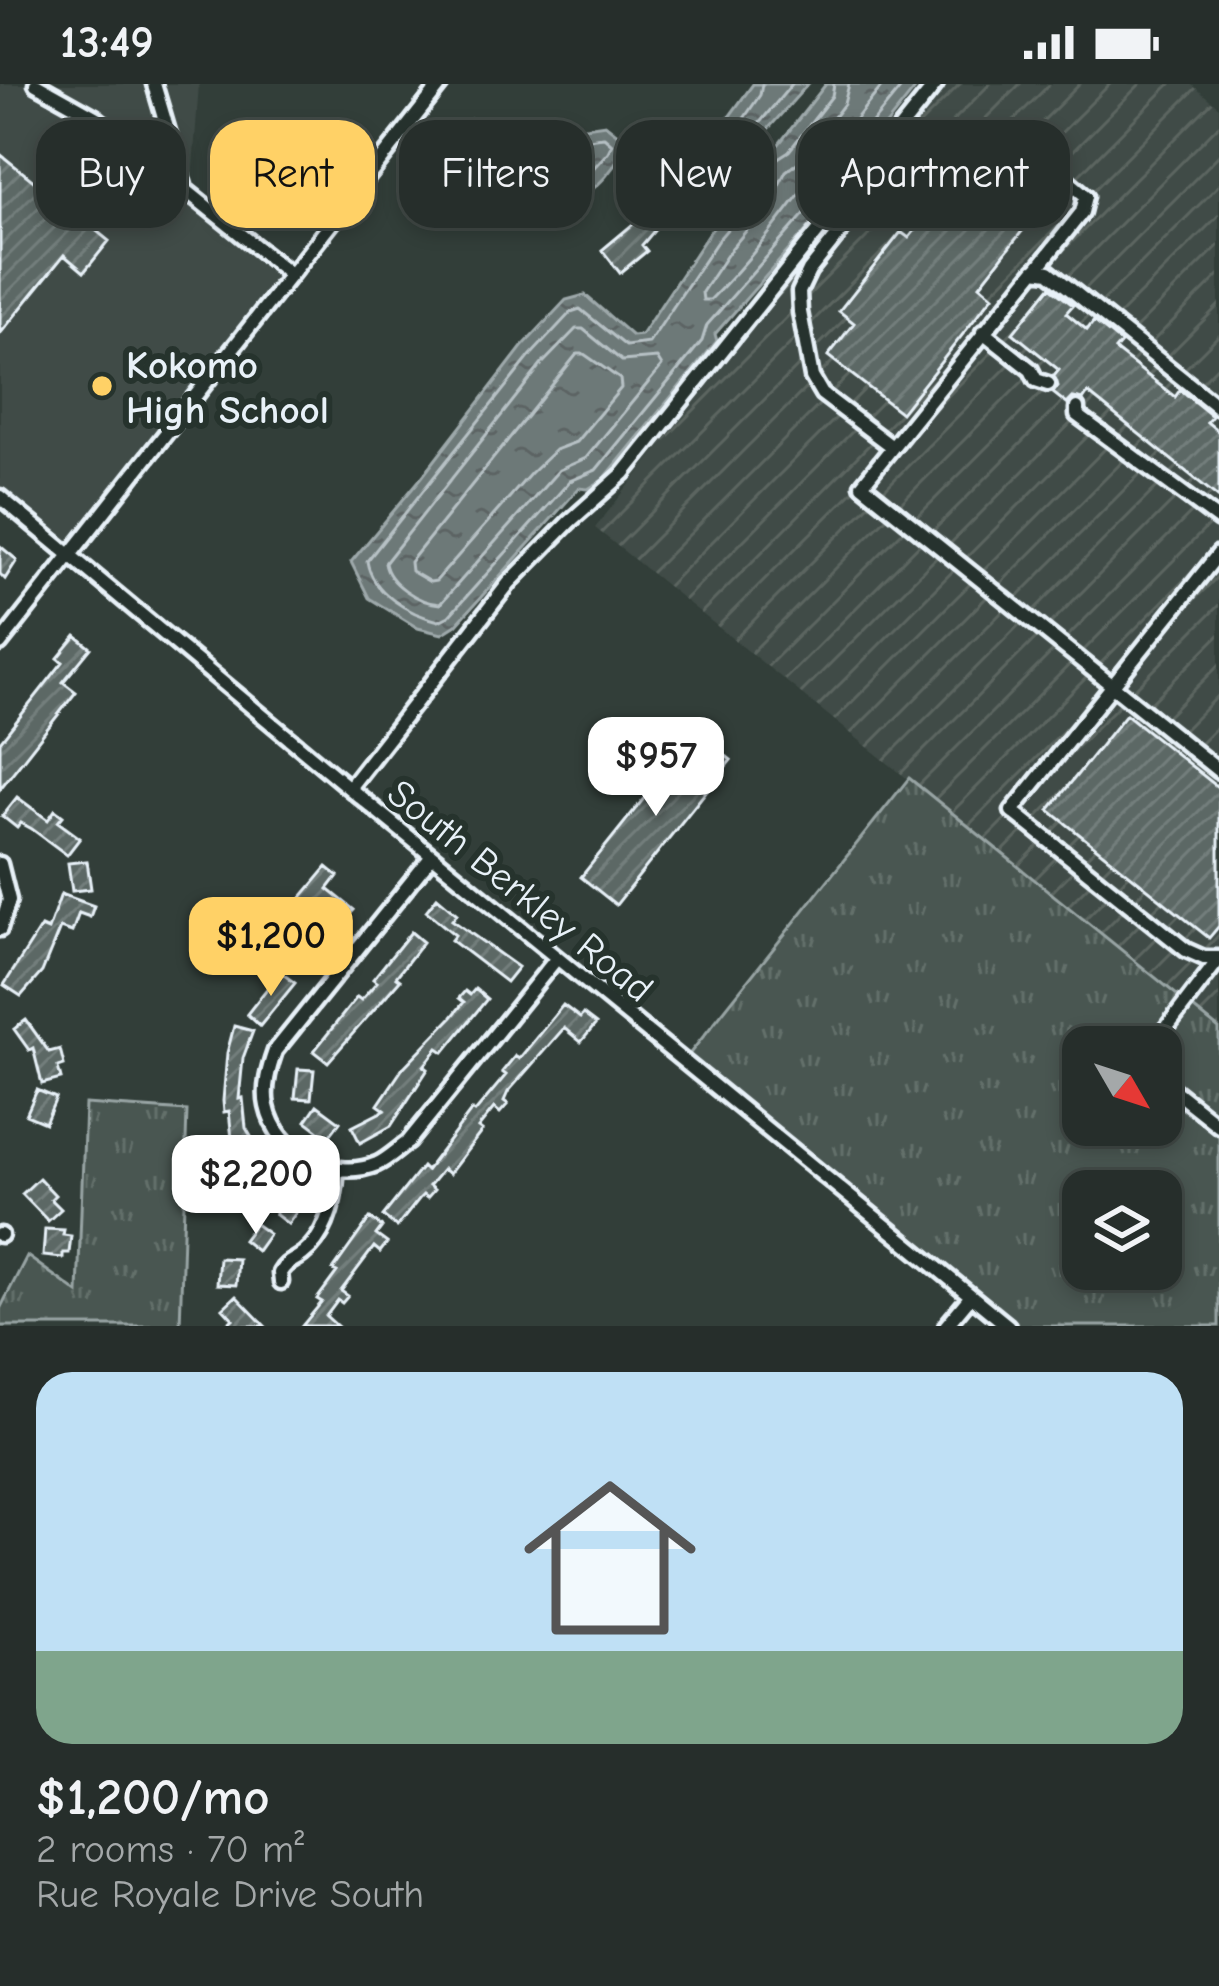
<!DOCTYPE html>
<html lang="en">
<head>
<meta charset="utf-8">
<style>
  body { margin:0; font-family:"Comic Neue",sans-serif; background:#323a37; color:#f1f3f6; height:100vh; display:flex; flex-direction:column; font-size:45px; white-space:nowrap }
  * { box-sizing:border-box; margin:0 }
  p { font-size:39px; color:#a4a8a9 }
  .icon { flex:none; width:66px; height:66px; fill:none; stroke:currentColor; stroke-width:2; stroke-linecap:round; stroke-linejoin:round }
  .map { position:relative; height:1242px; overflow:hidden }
  .panel { display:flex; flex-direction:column; background:#262e2b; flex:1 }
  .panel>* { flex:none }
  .banner { position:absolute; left:36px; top:36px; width:1149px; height:108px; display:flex; gap:24px }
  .needle { width:78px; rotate:129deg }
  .tools { position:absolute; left:1062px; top:942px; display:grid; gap:24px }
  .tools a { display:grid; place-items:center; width:120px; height:120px; border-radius:24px; background:#262e2b; box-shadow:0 6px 18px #0003,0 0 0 3px #424a47; font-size:60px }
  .price { position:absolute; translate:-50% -102px; padding:0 27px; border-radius:24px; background:#fff; color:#222; font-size:39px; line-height:78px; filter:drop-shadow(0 3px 6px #0008) }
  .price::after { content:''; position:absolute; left:50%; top:72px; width:36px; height:27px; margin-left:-18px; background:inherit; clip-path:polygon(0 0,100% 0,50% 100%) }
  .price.current { background:#ffd166; color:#111 }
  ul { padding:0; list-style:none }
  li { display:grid; align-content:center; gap:24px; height:636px; padding:0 36px }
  li span { display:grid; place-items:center; height:372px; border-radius:36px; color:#555 }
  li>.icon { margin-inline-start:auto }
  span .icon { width:216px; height:216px; fill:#fffc; stroke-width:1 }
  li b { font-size:51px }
  .pill { padding:0 42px; border-radius:36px; background:#262e2b; box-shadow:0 6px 18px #0003,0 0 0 3px #424a47; font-size:42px; line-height:108px }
  .pill.current { background:#ffd166; color:#111 }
  .status { display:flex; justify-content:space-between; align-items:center; height:84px; padding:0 60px; background:#262e2b; direction:ltr }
  .status svg { height:33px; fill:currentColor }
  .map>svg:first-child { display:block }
  .built { fill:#3f4b46 }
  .industrial { fill:url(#industrial-furrows) }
  .park { fill:url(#park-tufts); stroke:#98a4a4; stroke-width:3; fill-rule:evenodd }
  .water { fill:url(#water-ripples); stroke:#9ea9ab; stroke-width:3 }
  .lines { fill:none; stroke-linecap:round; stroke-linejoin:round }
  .shore { stroke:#b7c1c5; stroke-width:3 }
  .building { fill:url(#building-hatch); stroke:#e8f1f8; stroke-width:3 }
  .minor-casing { stroke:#e8f1f8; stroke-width:21 }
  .minor { stroke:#26332d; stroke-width:12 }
  .poi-dot { fill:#ffd166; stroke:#26332d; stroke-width:4.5 }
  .labels { text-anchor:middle; stroke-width:12; stroke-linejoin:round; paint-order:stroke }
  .poi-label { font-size:39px; font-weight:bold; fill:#e8f1f8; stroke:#26332d; text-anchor:start }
  .street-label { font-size:39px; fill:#e8f1f8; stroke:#26332d }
</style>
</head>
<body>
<div class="status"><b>13:49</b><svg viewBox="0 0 49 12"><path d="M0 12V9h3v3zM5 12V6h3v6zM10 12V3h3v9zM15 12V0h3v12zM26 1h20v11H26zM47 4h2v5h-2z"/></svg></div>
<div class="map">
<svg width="1219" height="1242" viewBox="0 0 1219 1242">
  <defs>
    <pattern id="industrial-furrows" width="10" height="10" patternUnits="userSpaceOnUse" patternTransform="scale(3)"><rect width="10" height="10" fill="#3f4b46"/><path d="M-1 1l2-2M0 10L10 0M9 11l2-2" fill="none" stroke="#5b6561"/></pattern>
    <pattern id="park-tufts" width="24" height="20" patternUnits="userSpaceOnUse" patternTransform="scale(3)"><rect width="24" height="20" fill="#495651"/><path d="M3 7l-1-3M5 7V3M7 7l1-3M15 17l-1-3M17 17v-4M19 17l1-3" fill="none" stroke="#636f6b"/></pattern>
    <pattern id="water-ripples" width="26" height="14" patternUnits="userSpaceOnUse" patternTransform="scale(3)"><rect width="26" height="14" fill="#6d7978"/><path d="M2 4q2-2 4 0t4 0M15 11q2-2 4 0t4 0" fill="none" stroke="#5b6363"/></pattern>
    <pattern id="building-hatch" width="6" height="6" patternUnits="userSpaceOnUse" patternTransform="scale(3)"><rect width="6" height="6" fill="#5c6865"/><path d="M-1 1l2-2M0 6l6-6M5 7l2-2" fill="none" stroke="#737e7c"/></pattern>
  </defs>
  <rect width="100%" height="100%" fill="#323e39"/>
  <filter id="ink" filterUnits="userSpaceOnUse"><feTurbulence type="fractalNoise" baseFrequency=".00833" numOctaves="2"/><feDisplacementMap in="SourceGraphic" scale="24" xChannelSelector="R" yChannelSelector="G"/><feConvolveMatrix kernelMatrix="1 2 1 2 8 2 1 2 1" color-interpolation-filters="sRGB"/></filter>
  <g filter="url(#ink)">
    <!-- built -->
    <path class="built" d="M0,0H199L191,113L290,190L70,471L0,413Z"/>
    <!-- industrial -->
    <path class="industrial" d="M948,0H1191L1219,23V945L595,444Z"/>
    <!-- park -->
    <path class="park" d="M81,36L125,71L92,114L47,78Z
      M129,77L152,95L130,123L107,105Z
      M909,694L1219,945V1242H1008L683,978ZM1083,963H1161V1041H1083ZM1083,1107H1161V1185H1083Z
      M85,1020L187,1027L180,1242H0V1225L27,1172L78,1209Z"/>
    <!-- water -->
    <path class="water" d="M753,0H808L752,63L741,70H727L720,61L729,33Z
      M826,0H919L835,105L825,125L715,250L717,257L604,395L588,405L579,404L456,541L442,550L418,544L369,514L351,478L422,393L522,263L566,216L585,211L632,252L641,251L709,149L749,101L766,66L779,60Z
      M605,40L624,55C624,77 593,113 571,115L558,101L556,65L572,45Z"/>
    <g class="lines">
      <!-- shore -->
      <path class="shore" d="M762,0L760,11L736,46L739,54L757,42L792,0
        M834,0L832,12L789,67L775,76L759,108L718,156L649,259L626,262L580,225L571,228L531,271L367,477C372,509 409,530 439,537L449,532L570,397L596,386L702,257L707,241L814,119L825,97L904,0
        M849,0L844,20L800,77L786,87L771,117L731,165L702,208L703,216H710C776,151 824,71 884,0
        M604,53L612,60L608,68L579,100H572C557,70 573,55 604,53Z
        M576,245H583L622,277L657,274L662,282L586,374L559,386L440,520C419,519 388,499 385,479L542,280Z
        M577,270H584L620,295L621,304L576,358L555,366L531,389L436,497L430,498L411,487L410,478Z"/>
    </g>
    <!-- building -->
    <path class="building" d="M502,33L504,63L473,65L472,35Z
      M284,60L298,61L301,95L276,97L277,62Z
      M1002,69L1052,109L980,201L993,212L901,329L828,272L854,239L839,227L901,148L909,154L923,136L933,145L992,70Z
      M0,70L36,99L42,92L77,120L72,127L109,157L84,188L64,171L0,250Z
      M653,104L675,122L642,161L647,167L620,189L602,166L638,136L631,130Z
      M1050,203L1073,221L1066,229L1087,246L1094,237L1121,259L1115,266L1175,313L1180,306L1212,332L1207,338L1219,348V414L1088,309L1083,316L1073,314L1067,320L1053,309L1058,302L1054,292L1059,286L1013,249Z
      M0,462L17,476L5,495L0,490Z
      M76,552L91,564L63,598L76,608L0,705V658L63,578L58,574Z
      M1126,630L1219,704V842L1209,854L1049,726Z
      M697,648L731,676L616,821L581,793Z
      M17,713L48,736L55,726L63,732L58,738L80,754L67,771L32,745L21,739L17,744L2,732Z
      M87,777L91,805L72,807L68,779Z
      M327,783L338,792L328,805L354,826L304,881L287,867L309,840L291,826Z
      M61,810L94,822L90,833L79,829L72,848L60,844L42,888L21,912L4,901L41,843L48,846Z
      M437,813L457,830L452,836L518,883L506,898L451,856L455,851L426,827Z
      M411,848L423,858L396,893L400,896L328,978L314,967L357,913L361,916L377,898L373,895Z
      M280,888L295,899L260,942L247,930Z
      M475,905L487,915L444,968L438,964L424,982L428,985L391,1042L360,1059L352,1043L385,1026L378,1021L403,984L452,933L464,918L459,914L465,907L470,911Z
      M563,921L580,934L583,930L596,940L581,958L564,944L508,1008L504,1017L508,1020L500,1029L494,1024L478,1044L482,1047L449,1090L443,1085L429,1102L434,1106L427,1114L423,1111L419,1115L397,1143L383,1132L422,1083L426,1087L472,1026L475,1028L506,991L502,988L515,972L519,975Z
      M26,936L49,968L60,965L64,981L58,983L61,995L42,1000L33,964L29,966L14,945Z
      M234,942L253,947L243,974L239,1015L243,1014L246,1044L259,1066L244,1075L232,1055L229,1027L224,1028L223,1017L227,969Z
      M298,985L314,986L311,1015L295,1014Z
      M37,1006L56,1014L45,1039L26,1031Z
      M317,1021L340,1038L328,1054L306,1037Z
      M260,1077L306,1114L288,1140L275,1130L282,1121L248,1094Z
      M39,1094L55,1111L51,1115L61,1125L48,1137L22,1110Z
      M370,1134L382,1143L376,1151L387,1159L380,1168L374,1163L341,1207L348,1212L342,1219L338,1216L326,1232L337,1242H302L322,1218L317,1215L337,1188L333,1186Z
      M255,1140L269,1150L257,1167L243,1156Z
      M45,1145L64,1146L63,1151L71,1152L69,1169H63V1174L43,1172Z
      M219,1174L238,1175L236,1201L217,1200Z
      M236,1212L265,1242H225L233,1235L223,1224Z"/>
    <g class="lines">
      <!-- minor casing -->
      <g class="minor-casing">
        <path id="minor" d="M36,0L95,33L290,190
          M154,0L186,108
          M983,248L1031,286L1036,296L1048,300
          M1077,324V331L1219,436
          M1219,324L1049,188L1035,186L862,401L1219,687
          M892,363L822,310L812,293L800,228L799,208L809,187L857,127L887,100L939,73L978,60L1012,58L1027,62L1086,112L1082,128L1036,186
          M0,413L349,704L1008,1242
          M1219,469L1012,727L1186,866L1204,874H1219
          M0,560L441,0
          M349,704L509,499L569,438L624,389L936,0
          M432,772L275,967C269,984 263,1004 267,1022C277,1070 333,1098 377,1080C388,1075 398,1065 408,1058L557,874
          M0,780L9,816L0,845
          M1152,963L1219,875
          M1161,996L1219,1042
          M0,1151H1
          M281,1198L280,1189C287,1177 293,1178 303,1170C328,1151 335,1114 337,1085
          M946,1242L971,1212"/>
      </g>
      <!-- minor -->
      <use href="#minor" class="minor"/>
    </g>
  </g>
  <!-- markers -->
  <circle class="poi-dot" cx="102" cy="302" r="12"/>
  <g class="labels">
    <!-- poi labels -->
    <g class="poi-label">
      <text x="126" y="294">Kokomo<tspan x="126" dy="45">High School</tspan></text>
    </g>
    <!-- street labels -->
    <g class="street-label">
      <text transform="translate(521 806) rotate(39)" y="14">South Berkley Road</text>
    </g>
  </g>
</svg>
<div class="tools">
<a><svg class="needle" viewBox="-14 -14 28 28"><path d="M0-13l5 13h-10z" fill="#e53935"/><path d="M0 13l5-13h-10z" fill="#a4a8a9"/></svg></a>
<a><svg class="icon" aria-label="layers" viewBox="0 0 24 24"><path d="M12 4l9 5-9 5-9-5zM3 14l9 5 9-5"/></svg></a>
</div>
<b class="price" style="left:656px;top:735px">$957</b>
<b class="price current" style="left:271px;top:915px">$1,200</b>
<b class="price" style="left:256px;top:1153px">$2,200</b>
<div class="banner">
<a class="pill">Buy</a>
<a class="pill current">Rent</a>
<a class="pill">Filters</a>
<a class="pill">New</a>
<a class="pill">Apartment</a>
</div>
</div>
<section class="panel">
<ul>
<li><span style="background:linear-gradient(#bfe0f5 75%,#7fa58c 0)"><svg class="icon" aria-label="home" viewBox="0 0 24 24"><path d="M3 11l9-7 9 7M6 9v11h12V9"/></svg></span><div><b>$1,200/mo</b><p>2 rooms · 70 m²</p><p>Rue Royale Drive South</p></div></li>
</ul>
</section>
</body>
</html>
